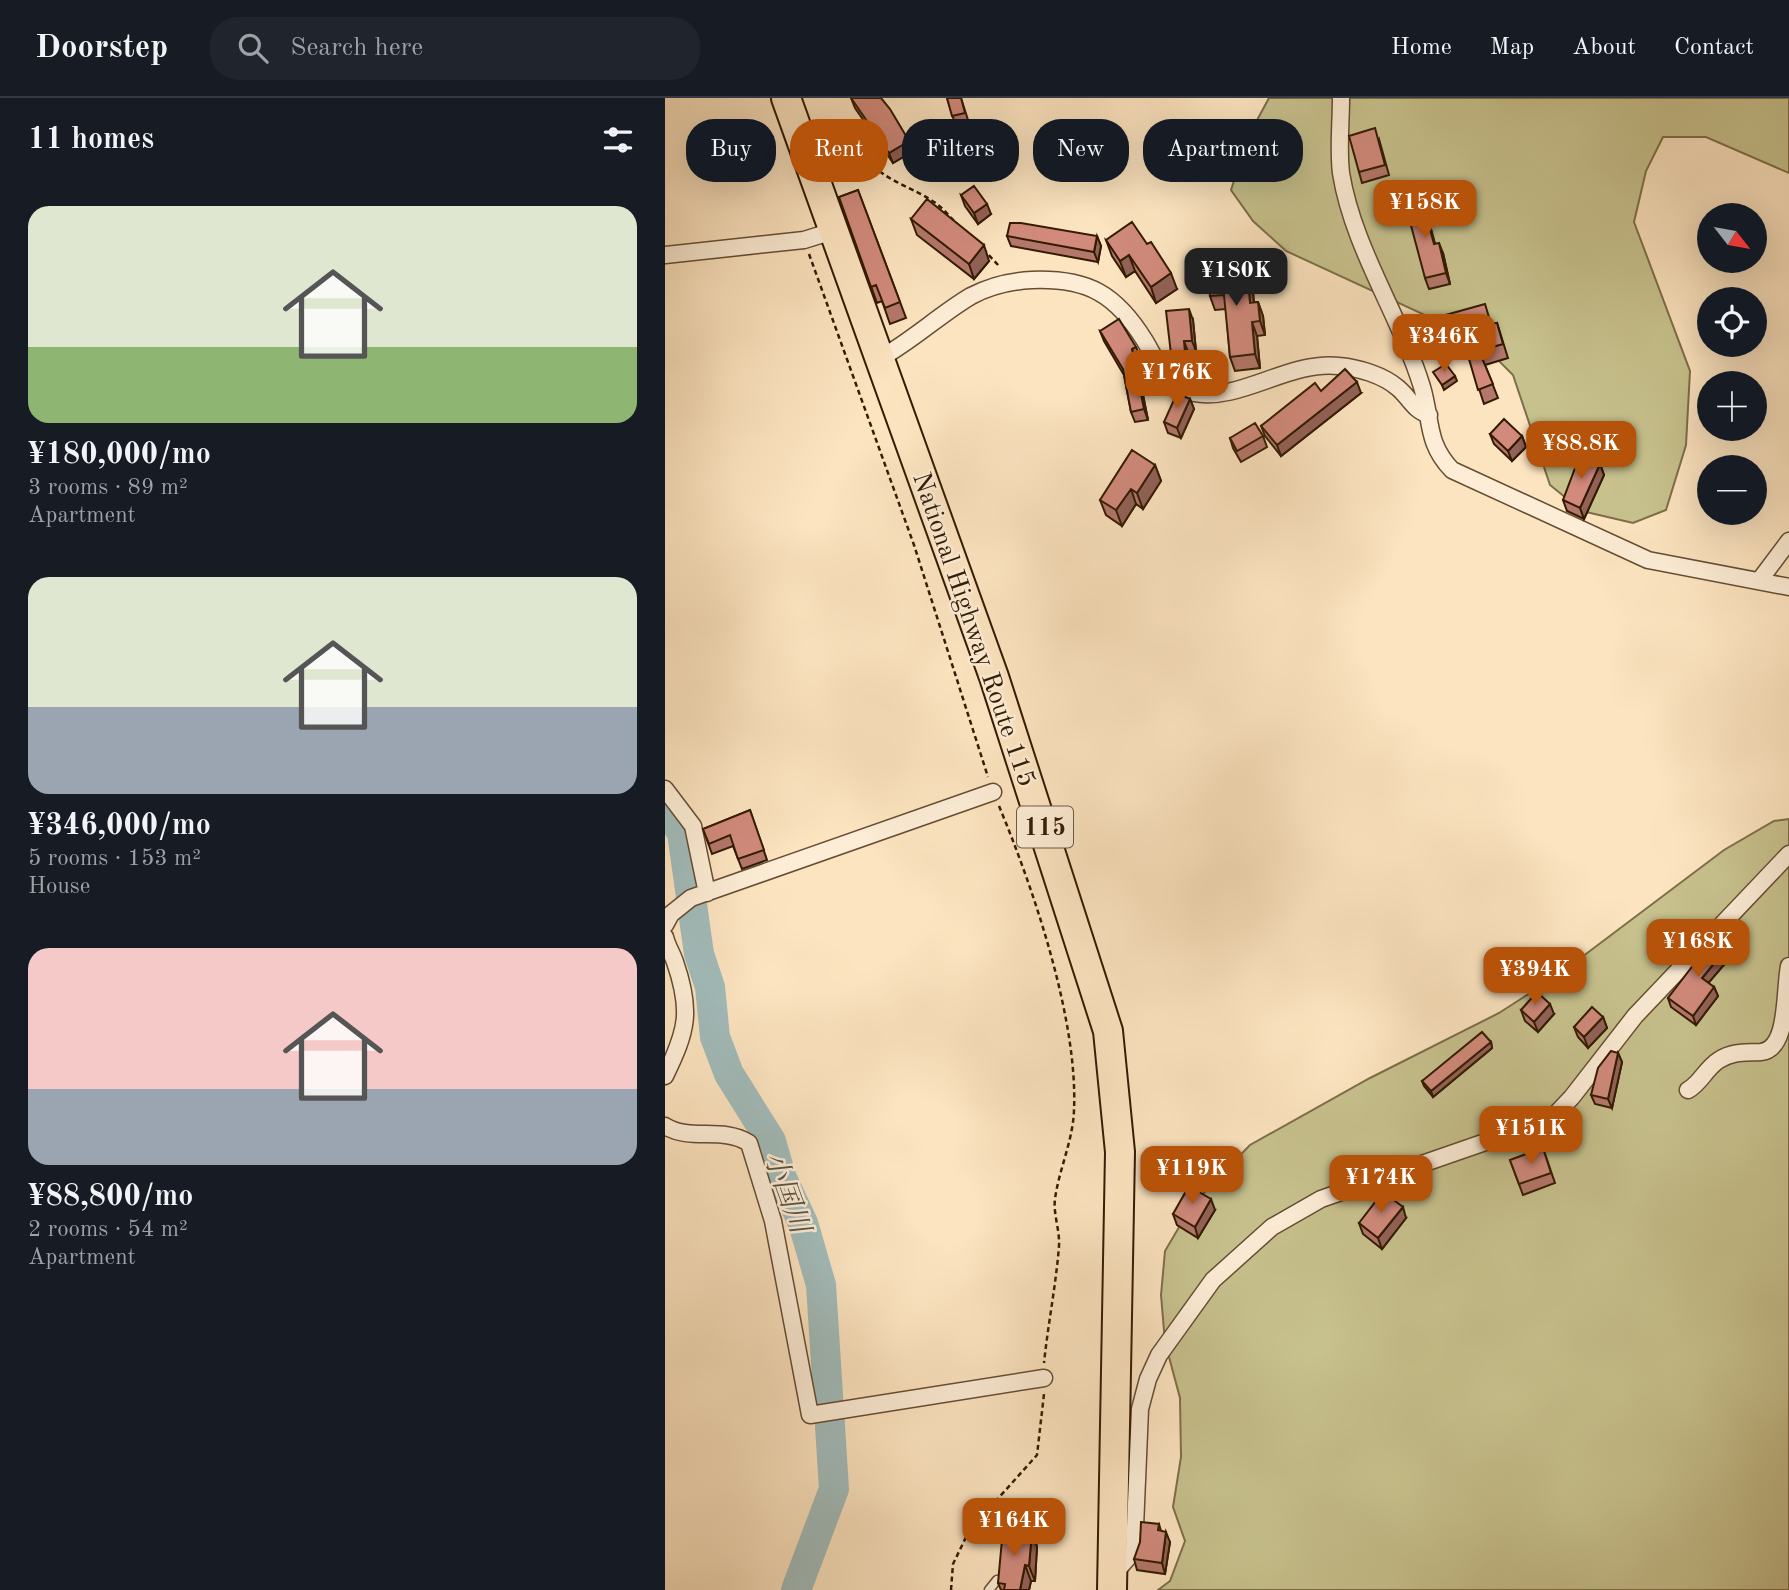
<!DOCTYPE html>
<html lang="en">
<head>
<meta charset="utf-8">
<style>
  body { margin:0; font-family:"Old Standard TT","Noto Serif JP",serif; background:#20242c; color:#f1f3f6; height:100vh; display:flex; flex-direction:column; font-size:26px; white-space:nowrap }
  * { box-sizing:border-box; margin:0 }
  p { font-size:23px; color:#9ea1a6 }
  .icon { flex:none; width:38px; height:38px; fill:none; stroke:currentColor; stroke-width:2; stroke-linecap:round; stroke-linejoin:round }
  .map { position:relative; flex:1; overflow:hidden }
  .panel { display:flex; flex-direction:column; background:#171b24; width:665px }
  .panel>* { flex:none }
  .hud { position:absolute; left:21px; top:21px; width:665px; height:63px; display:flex; gap:14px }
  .needle { width:46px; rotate:121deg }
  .controls { position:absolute; left:1032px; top:105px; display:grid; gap:14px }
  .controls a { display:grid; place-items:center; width:70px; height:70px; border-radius:50%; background:#171b24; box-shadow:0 7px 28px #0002; font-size:35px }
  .price { position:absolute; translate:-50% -60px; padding:0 16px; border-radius:14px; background:#b45309; color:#fff; font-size:23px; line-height:46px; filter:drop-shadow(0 2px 4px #0008) }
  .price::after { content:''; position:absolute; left:50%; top:42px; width:21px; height:16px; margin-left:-10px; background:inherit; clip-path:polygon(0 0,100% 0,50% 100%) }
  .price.current { background:#222; color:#fff }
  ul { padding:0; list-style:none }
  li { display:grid; align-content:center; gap:14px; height:371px; padding:0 28px }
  li span { display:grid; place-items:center; height:217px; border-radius:21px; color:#555 }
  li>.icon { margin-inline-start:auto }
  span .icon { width:126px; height:126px; fill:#fffc; stroke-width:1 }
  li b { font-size:30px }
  h2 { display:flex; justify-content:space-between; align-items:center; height:84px; padding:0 28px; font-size:30px }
  .pill { padding:0 24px; border-radius:28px; background:#171b24; box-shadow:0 7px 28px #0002; font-size:24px; line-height:63px }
  .pill.current { background:#b45309; color:#fff }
  header { display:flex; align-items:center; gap:42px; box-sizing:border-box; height:98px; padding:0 35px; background:#171b24; border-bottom:2px solid #363941 }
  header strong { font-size:33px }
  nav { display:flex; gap:38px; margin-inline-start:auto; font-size:24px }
  .search { width:490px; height:63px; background:#20242c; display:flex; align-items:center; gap:18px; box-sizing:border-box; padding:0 24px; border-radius:28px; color:#9ea1a6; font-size:26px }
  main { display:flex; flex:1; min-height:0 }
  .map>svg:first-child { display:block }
  .green { fill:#c7c18d; stroke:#7d6e48; stroke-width:2 }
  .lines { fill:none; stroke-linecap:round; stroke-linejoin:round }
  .river { stroke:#a2bcbb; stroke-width:30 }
  .lane-casing { stroke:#654d32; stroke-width:11 }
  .street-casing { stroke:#654d32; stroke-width:19 }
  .highway-casing { stroke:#331b02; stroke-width:32 }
  .path { stroke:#331b02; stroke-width:2.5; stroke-dasharray:5 3.5; stroke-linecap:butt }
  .lane { stroke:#fdedd6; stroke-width:8 }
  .street { stroke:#fdedd6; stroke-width:16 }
  .highway { stroke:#fce4c0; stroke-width:28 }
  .wall { fill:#b4776b; stroke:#331b02; stroke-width:2 }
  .shaded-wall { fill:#926157; stroke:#331b02; stroke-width:2 }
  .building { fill:#d18a7c; stroke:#331b02; stroke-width:2 }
  .labels { text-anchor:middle; stroke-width:5; stroke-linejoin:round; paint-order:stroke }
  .shield { fill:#fdedd6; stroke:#705a42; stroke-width:2 }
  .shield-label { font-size:24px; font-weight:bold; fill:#331b02 }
  .street-label { font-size:26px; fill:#331b02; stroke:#fdedd6 }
  .water-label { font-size:28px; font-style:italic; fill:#5a5343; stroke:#fdedd6 }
</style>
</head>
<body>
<header>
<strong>Doorstep</strong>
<div class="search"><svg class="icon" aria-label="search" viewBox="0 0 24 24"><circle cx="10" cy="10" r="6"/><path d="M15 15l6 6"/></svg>Search here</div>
<nav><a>Home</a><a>Map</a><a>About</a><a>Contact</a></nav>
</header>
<main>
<section class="panel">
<h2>11 homes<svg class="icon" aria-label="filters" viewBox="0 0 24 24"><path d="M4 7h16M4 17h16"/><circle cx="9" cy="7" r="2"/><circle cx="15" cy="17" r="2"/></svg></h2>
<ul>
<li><span style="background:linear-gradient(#dfe7d0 65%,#8fb573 0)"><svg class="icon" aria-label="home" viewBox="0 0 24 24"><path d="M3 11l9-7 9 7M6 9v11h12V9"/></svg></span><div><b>¥180,000/mo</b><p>3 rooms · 89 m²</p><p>Apartment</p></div></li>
<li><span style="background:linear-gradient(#dfe7d0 60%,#9aa5b1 0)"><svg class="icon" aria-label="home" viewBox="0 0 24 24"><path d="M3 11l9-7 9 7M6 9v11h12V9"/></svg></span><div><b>¥346,000/mo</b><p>5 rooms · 153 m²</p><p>House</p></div></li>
<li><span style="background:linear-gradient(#f6c9c9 65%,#9aa5b1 0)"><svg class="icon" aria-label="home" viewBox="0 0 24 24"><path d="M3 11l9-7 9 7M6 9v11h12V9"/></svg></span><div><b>¥88,800/mo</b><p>2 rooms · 54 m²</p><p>Apartment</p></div></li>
</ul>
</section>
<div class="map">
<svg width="1124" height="1492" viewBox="0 0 1124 1492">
  <rect width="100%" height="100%" fill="#fce4c0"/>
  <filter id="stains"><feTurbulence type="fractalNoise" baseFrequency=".00286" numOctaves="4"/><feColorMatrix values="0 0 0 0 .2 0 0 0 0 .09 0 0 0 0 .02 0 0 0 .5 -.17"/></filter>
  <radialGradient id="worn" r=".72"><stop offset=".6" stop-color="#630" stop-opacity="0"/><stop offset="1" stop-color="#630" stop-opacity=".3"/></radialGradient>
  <!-- green -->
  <path class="green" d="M604,0H1124V75L1041,39H998L981,73L969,124L1025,273L1021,347L1001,412L968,425L917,413L885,387L848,277L812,241L621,153L588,123L566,92L584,37Z
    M1124,721V1492H493L505,1483L520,1443L508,1409L516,1359L515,1300L500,1244L496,1197L500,1153L527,1107L585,1047L705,980L834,915L893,877L1059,752L1109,723Z"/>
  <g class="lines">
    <!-- river -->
    <path class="river" d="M0,708L17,735L34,856L45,889L50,939L64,976L106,1043L116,1078L138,1125L156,1187L169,1391L131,1492"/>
    <!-- lane casing -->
    <g class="lane-casing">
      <path id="lane" d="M324,1492L332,1482"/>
    </g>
    <!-- street casing -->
    <g class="street-casing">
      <path id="street" d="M676,0C676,25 673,50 676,75C688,150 735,217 757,289C767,323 761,345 787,372L983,462L1124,489
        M0,157L139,142L168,133
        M214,261C247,243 274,217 306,198C325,188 346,183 367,182C423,180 451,196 480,243C492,263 503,290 529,295C575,304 625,262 674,268C694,270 718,277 733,290C745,300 748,312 764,317
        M1094,483L1124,443
        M0,691L28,728L42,795
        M0,827L6,816L26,800L328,694
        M0,839C2,848 7,855 10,864C27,913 22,933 0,978
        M1023,992C1035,986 1041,970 1054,962C1068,953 1080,955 1096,954C1124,951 1119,893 1124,868
        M0,1028C26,1044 57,1028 84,1045L108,1123L145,1317L379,1280
        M447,1478L469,1453L475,1311L483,1281L494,1257L548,1182L607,1129L656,1101L855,1032L890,1017L907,999L970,918L1124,756"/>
    </g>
    <!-- highway casing -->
    <g class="highway-casing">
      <path id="highway" d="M121,0L329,579L443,933L455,1054L447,1492"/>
    </g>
    <!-- path -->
    <path class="path" d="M198,54C215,83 243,86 269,104C278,110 285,119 293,127
      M318,151L335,169
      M144,156L249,447L323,679
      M334,708C369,792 413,922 409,1012C408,1043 394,1071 390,1101C388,1116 395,1132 394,1148C391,1187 383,1226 379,1265
      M286,1492L288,1466L304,1433L372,1357L379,1296"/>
    <!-- lane -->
    <use href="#lane" class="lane"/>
    <!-- street -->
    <use href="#street" class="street"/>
    <!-- highway -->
    <use href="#highway" class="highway"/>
  </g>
  <!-- wall -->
  <path class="wall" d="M186,0L244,43L248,53L228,65L190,10Z
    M282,0H296L304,25L291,29Z
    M714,41L724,77L697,85L694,74Z
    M193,92L241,220L225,226L217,203L212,205L174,99Z
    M296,97L326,116L313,126L300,108Z
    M757,101L770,146L778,155L785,186L764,191L760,180Z
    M246,121L324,163L309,181L252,137Z
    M342,138H432L436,148L433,164L346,148Z
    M441,142L512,191L491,205L470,173L461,179L447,158Z
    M587,183L589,204H593L598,218L600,237L592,238L595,270L570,273L565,259L561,211L550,212L545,198Z
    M766,221L827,226L832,225L843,260L820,267L833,300L819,306L799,245L776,252Z
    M528,222L531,253L523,254L524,265L509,266L506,256Z
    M435,233L471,249L475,259L471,262L483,322L470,324L466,314L459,277L439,243Z
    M656,293L696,295L616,358L600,338L596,328Z
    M525,301L529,311L516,340L503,335L499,324Z
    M825,336L857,338L861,349L847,363L829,346Z
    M598,338L602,349L576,364L568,350L565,340Z
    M935,366L939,377L919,421L902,413L898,402Z
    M490,367L496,383L478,411L471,406L457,428L441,417L435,402Z
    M85,712L102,762L77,771L68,748L47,756L38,731Z
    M1065,846L1069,855L1043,885L1049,889L1053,898L1031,927L1006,909L1003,900L1038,859Z
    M856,912L889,916L873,934L860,923Z
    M938,919L942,930L923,950L913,939L909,929Z
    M826,944L827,950L768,999L759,988L757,983Z
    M953,955L957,964L947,1010L930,1006L926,997Z
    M878,1050L890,1085L858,1097L845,1062Z
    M550,1112L533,1140L512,1127L508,1116Z
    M741,1120L717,1151L698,1136L694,1125Z
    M494,1426L496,1433L505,1444L500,1476L472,1472L469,1461Z
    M367,1434L372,1449L370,1483H366L364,1492H336L333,1485Z"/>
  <!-- shaded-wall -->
  <path class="shaded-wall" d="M244,43L248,53L228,65L224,55Z
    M757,101L761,112L773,157L769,146Z
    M322,106L326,116L313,126L309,115Z
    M432,138L436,148L433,164L429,154Z
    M774,145L778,155L785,186L781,175Z
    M319,147L324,163L309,181L304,166Z
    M464,157L470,173L461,179L455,163Z
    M582,169L587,183L590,219L585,205Z
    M506,175L512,191L491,205L486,189Z
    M593,204L598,218L600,237L595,223Z
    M524,211L528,222L531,253L527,243Z
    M587,224L592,238L595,270L590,256Z
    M519,243L523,254L524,265L520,254Z
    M467,251L471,262L483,322L479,311Z
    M790,278L792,283L779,292L777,287Z
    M692,284L696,295L616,358L612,347Z
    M525,301L529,311L516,340L512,330Z
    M857,338L861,349L847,363L843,353Z
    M935,366L939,377L919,421L915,410Z
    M490,367L496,383L478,411L472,395Z
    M466,391L471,406L457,428L451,412Z
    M1065,846L1069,855L1040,889L1037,880Z
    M1049,889L1053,898L1031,927L1028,918Z
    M885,906L889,916L873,934L869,924Z
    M938,919L942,930L923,950L919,939Z
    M826,944L827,950L768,999L766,993Z
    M953,955L957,964L947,1010L943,1001Z
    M546,1101L550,1112L533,1140L530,1129Z
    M738,1109L741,1120L717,1151L713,1140Z
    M367,1434L372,1449L370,1483L364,1468Z
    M501,1434L505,1444L500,1476L497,1465Z
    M360,1467L366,1483L364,1492H355Z"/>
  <!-- building -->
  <path class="building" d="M186,0H216L225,11L244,43L224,55Z
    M282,0H296L300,15L287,18Z
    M710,30L720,67L694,74L684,38Z
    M309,88L322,106L309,115L296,97Z
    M193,92L235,204L220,210L211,187L206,189L174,99Z
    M262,101L319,147L304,166L246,121Z
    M757,101L769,146L774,145L781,175L760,180L740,105Z
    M467,124L482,146L486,144L506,175L486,189L464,157L455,163L441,142Z
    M345,125H356L432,138L429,154L342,138Z
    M582,169L585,205L593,204L595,223L587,224L590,256L565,259L559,197L545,198L542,173Z
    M820,206L826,226L832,225L838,246L814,253L828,286L813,292L795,230L771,238L766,221Z
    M524,211L527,243H519L520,254L506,256L501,213Z
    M454,221L471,249L467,251L479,311L466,314L458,271L435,233Z
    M781,266L790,278L777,287L768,274Z
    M680,271L692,284L612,347L596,328L650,285L656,293Z
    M512,295L525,301L512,330L499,324Z
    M839,321L857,338L843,353L825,336Z
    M590,325L598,338L572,353L565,340Z
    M467,352L490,367L472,395L466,391L451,412L435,402Z
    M915,357L935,366L915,410L898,402Z
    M85,712L99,752L73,761L65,737L44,746L38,731Z
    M1051,837L1065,846L1037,880L1049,889L1028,918L1003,900L1036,857L1038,859Z
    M872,894L885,906L869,924L856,912Z
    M927,909L938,919L919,939L909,929Z
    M817,934L826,944L766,993L757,983Z
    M946,953L953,955L943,1001L926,997L933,970Z
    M878,1050L886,1075L854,1086L845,1062Z
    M524,1088L546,1101L530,1129L508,1116Z
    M718,1094L738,1109L713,1140L694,1125Z
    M476,1424L494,1426L493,1432L501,1434L497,1465L469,1461L475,1444Z
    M338,1431L367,1434L364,1468L360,1467L355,1492H339L340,1486L333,1485Z"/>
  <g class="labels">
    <!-- shield labels -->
    <rect class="shield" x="352" y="708.5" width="56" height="41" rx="5"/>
    <g class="shield-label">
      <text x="380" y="737">115</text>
    </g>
    <!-- street labels -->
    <g class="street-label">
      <text transform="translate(310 531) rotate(71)" y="9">National Highway Route 115</text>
    </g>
    <!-- water labels -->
    <g class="water-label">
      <text transform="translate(123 1094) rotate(70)" y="10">小国川</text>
    </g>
  </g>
  <rect width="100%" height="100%" filter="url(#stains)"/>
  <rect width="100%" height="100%" fill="url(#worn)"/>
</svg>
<div class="controls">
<a><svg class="needle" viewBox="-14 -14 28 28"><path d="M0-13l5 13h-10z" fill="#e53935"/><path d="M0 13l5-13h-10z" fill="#9ea1a6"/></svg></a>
<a><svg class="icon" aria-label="locate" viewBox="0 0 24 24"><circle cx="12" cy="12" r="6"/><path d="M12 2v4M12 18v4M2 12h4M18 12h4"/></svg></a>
<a>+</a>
<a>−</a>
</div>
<b class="price" style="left:760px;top:142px">¥158K</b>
<b class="price current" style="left:571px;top:210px">¥180K</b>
<b class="price" style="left:779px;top:276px">¥346K</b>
<b class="price" style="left:512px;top:312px">¥176K</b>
<b class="price" style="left:916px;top:383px">¥88.8K</b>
<b class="price" style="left:1033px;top:881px">¥168K</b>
<b class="price" style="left:870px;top:909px">¥394K</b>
<b class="price" style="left:866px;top:1068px">¥151K</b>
<b class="price" style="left:527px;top:1108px">¥119K</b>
<b class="price" style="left:716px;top:1117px">¥174K</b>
<b class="price" style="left:349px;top:1460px">¥164K</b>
<div class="hud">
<a class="pill">Buy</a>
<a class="pill current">Rent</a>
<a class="pill">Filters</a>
<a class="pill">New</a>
<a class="pill">Apartment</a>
</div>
</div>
</main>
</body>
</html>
